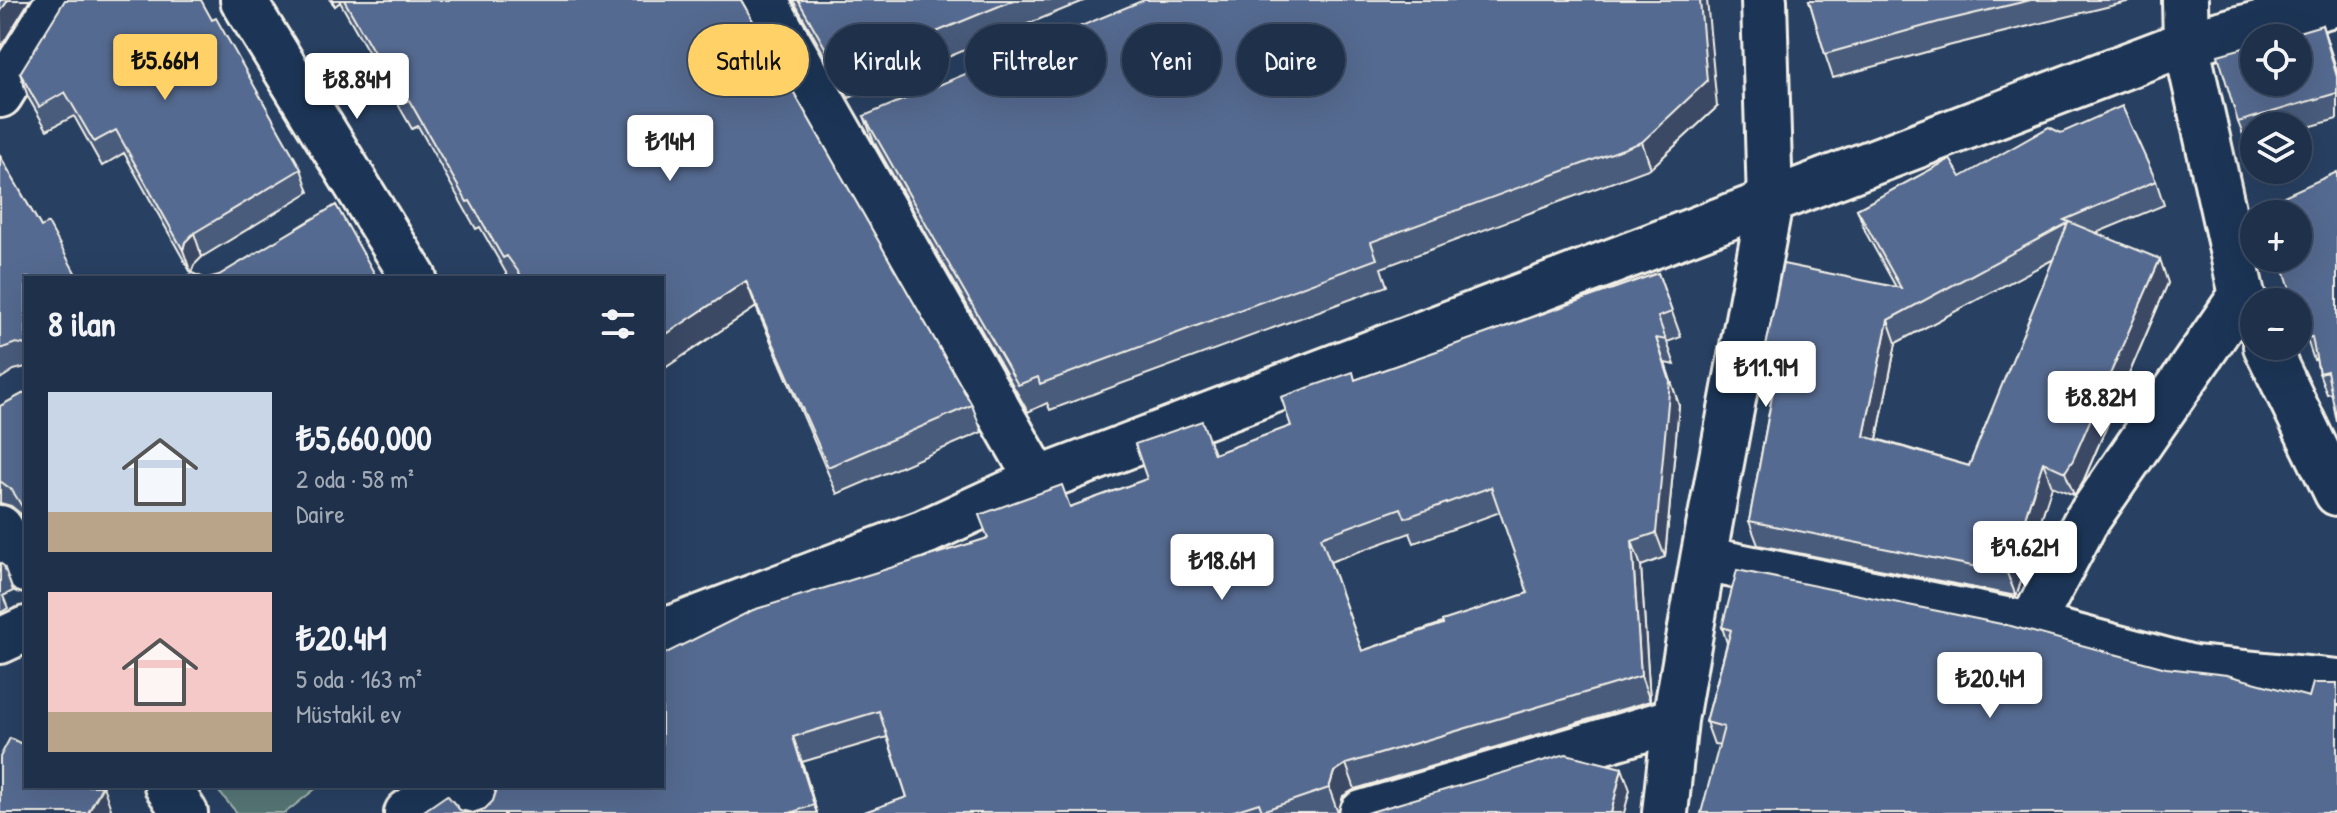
<!DOCTYPE html>
<html lang="tr">
<head>
<meta charset="utf-8">
<style>
  body { margin:0; font-family:"Patrick Hand",sans-serif; background:#2b3c54; color:#f1f3f6; height:100vh; display:flex; flex-direction:column; font-size:30px; white-space:nowrap }
  * { box-sizing:border-box; margin:0 }
  p { font-size:26px; color:#a1a9b5 }
  .icon { flex:none; width:44px; height:44px; fill:none; stroke:currentColor; stroke-width:2; stroke-linecap:round; stroke-linejoin:round }
  .map { position:relative; flex:1; overflow:hidden }
  .sheet { position:absolute; left:24px; top:276px; width:640px; height:512px; display:flex; flex-direction:column; background:#1e304a; border-radius:0px; box-shadow:0 8px 32px #0002,0 0 0 2px #3c4b62 }
  .sheet>* { flex:none }
  .banner { position:absolute; left:688px; top:24px; width:760px; height:72px; display:flex; gap:16px }
  .fabs { position:absolute; left:2240px; top:24px; display:grid; gap:16px }
  .fabs a { display:grid; place-items:center; width:72px; height:72px; border-radius:50%; background:#1e304a; box-shadow:0 8px 32px #0002,0 0 0 2px #3c4b62; font-size:40px }
  .price { position:absolute; translate:-50% -68px; padding:0 18px; border-radius:8px; background:#fff; color:#222; font-size:26px; line-height:52px; filter:drop-shadow(0 2px 4px #0008) }
  .price::after { content:''; position:absolute; left:50%; top:48px; width:24px; height:18px; margin-left:-12px; background:inherit; clip-path:polygon(0 0,100% 0,50% 100%) }
  .price.selected { background:#ffd166; color:#111 }
  ul { padding:0; list-style:none }
  li { display:flex; align-items:center; gap:24px; height:200px; padding:0 24px }
  li span { display:grid; place-items:center; flex:none; width:224px; height:160px; border-radius:0px; color:#555 }
  li>.icon { margin-inline-start:auto }
  span .icon { width:96px; height:96px; fill:#fffc; stroke-width:1 }
  li b { font-size:34px }
  h2 { display:flex; justify-content:space-between; align-items:center; height:96px; padding:0 24px; font-size:34px }
  .chip { padding:0 28px; border-radius:36px; background:#1e304a; box-shadow:0 8px 32px #0002,0 0 0 2px #3c4b62; font-size:28px; line-height:72px }
  .chip.selected { background:#ffd166; color:#111 }
  .map>svg:first-child { display:block }
  .green { fill:#557675; stroke:#a4b4ae; stroke-width:2 }
  .lines { fill:none; stroke-linecap:round; stroke-linejoin:round }
  .street-casing { stroke:#f4f1e8; stroke-width:50 }
  .secondary-casing { stroke:#f4f1e8; stroke-width:50 }
  .street { stroke:#1d3557; stroke-width:44 }
  .secondary { stroke:#1d3557; stroke-width:44 }
  .wall { fill:#485b7c; stroke:#f4f1e8; stroke-width:2; fill-rule:evenodd }
  .shaded-wall { fill:#3b4a65; stroke:#f4f1e8; stroke-width:2 }
  .building { fill:#546a90; stroke:#f4f1e8; stroke-width:2; fill-rule:evenodd }
</style>
</head>
<body>
<div class="map">
<svg width="2337" height="813" viewBox="0 0 2337 813">
  <rect width="100%" height="100%" fill="#284062"/>
  <filter id="ink" filterUnits="userSpaceOnUse"><feTurbulence type="fractalNoise" baseFrequency=".0125" numOctaves="2"/><feDisplacementMap in="SourceGraphic" scale="16" xChannelSelector="R" yChannelSelector="G"/><feConvolveMatrix kernelMatrix="1 2 1 2 8 2 1 2 1" color-interpolation-filters="sRGB"/></filter>
  <g filter="url(#ink)">
    <!-- green -->
    <path class="green" d="M214,786H319L285,813H237Z"/>
    <g class="lines">
      <!-- street casing -->
      <g class="street-casing">
        <path id="street" d="M764,0L1038,480
          M2185,0L2186,43L2242,295L2254,321
          M0,95L59,0
          M2266,346L2337,493
          M0,528L26,570
          M1703,559L2031,625L2193,668L2337,682
          M2031,625L2085,523L2242,295
          M0,641L26,629
          M167,786L185,813
          M465,786L481,813
          M407,813L444,786
          M1362,813L1675,720
          M1665,813L1675,720L1703,559L1770,202L1764,0"/>
      </g>
      <!-- secondary casing -->
      <g class="secondary-casing">
        <path id="secondary" d="M243,0L414,278
          M662,632L925,532L1038,480L2186,43L2337,3"/>
      </g>
      <!-- street -->
      <use href="#street" class="street"/>
      <!-- secondary -->
      <use href="#secondary" class="secondary"/>
    </g>
    <!-- wall -->
    <path class="wall" d="M330,0H741L972,405L982,432L837,494L756,307L662,370V278H509L480,227L476,229L418,126L412,129L340,2L335,6Z
      M793,0H1086L849,98Z
      M1809,0H2135L1948,46L1833,78L1825,54Z
      M2322,25L2337,71V119L2298,130V126H2254V143L2247,145L2238,122Z
      M20,73L301,169L309,192L202,257L194,265L191,273L124,153L102,166L74,116L47,130L28,97Z
      M1717,107L1651,168L1381,268L1387,286L1050,410L1047,403L1028,412L874,142L864,116Z
      M0,156L41,227L26,278V367L14,370L0,379Z
      M2337,172L2332,393L2327,394L2319,373L2316,359L2314,360L2298,313Z
      M1961,177L2156,181L2164,205L2096,233L2168,283L2082,484L2074,495L2052,486L2016,596L1758,545L1749,521L1774,385H1771L1763,361L1896,287L1866,233L1857,209ZM2054,259L1969,466L1877,439L1896,343Z
      M1658,273L1681,337L1667,342L1675,365L1665,363L1679,405L1665,557L1641,566L1650,701L1355,789L1343,796L1338,813H862L907,797L887,737L802,762L817,813H473L485,809L493,801L496,790L495,786H662L988,538L1070,507L1291,426L1355,380ZM1500,512L1528,593L1362,651L1330,562L1410,533L1414,543Z
      M26,392V523L21,514L11,506L0,503V406Z
      M0,563L4,566L13,591L3,596L8,608L0,613Z
      M1722,627L2337,813L1714,744L1706,722L1727,643Z"/>
    <!-- shaded-wall -->
    <path class="shaded-wall" d="M8,0H30L1,47L0,12Z
      M332,0H340V2L335,6Z
      M1700,0H1707L1717,107L1651,168L1642,142Z
      M2322,25L2337,71V77Z
      M194,233L202,257L194,265L191,273L183,250L185,242Z
      M2160,259L2168,283L2082,484L2074,495L2065,472Z
      M746,281L756,307L662,370V337Z
      M1888,320L1896,343L1873,459L1864,436Z
      M1656,338L1679,405L1665,557L1656,533Z
      M2043,462L2052,486L2016,596L2007,573Z
      M1632,541L1641,566L1650,701L1641,676Z
      M793,737L802,762L817,813L814,805Z
      M1346,764L1355,789L1343,796L1338,813L1329,788L1334,772Z
      M1622,768L1630,790L1624,813H1611Z
      M103,786L111,809L109,813H88Z"/>
    <!-- building -->
    <path class="building" d="M0,0H8L0,12Z
      M65,0H201L212,20L216,18L301,169L194,233L185,242L183,250L116,130L94,142L65,92L39,107L20,73Z
      M344,0H741L972,405L828,467L746,281L662,337V278H523L507,256L503,258L470,201L467,202L409,100L403,103Z
      M798,0H1014L839,72Z
      M1144,0H1700L1707,81L1642,142L1371,242L1377,259L1040,384L1038,377L1018,385L864,116Z
      M1809,0H2031L1939,22L1825,54Z
      M2322,25L2337,77V93L2238,122L2218,55L2254,45V82H2298V38H2278Z
      M2122,106L2156,181L2064,220L2160,259L2073,460L2065,472L2043,462L2007,573L1749,521L1778,364L1763,361L1783,264L1901,288L1857,209L1950,159L1961,177L2049,127L2061,133ZM2068,223L1969,466L1864,436L1888,320Z
      M0,156L41,227L48,223L78,278H26V345L16,343L0,349Z
      M2337,172V422L2327,371L2319,373L2312,337L2307,338L2298,313V302H2294L2280,258H2298V214H2265L2262,206Z
      M336,205L377,278H208L219,275Z
      M192,273L204,278H183Z
      M1658,273L1672,312L1658,317L1666,340L1656,338L1670,381L1656,533L1632,541L1641,676L1346,764L1334,772L1329,788L1262,811L1259,803L1228,813H862L907,797L879,711L793,737L814,805L790,813H473L485,809L493,801L497,789L496,786H662V655L753,610L988,538L979,515L1062,485L1070,507L1147,479L1135,444L1202,421L1214,454L1291,426L1281,397L1353,372L1355,380ZM1491,487L1528,593L1442,621L1443,624L1362,651L1321,537L1401,508L1405,518Z
      M26,392V513L12,490L0,481V406Z
      M1737,570L2011,626L2166,668L2227,675L2309,697L2313,683H2337V813H1701L1724,727L1706,722L1731,630L1722,627Z
      M10,738L26,746V786H102L88,813H0V757Z
      M1566,754L1622,768L1611,813H1367Z
      M447,795L460,810L473,813H421Z"/>
  </g>
</svg>
<div class="fabs">
<a><svg class="icon" aria-label="locate" viewBox="0 0 24 24"><circle cx="12" cy="12" r="6"/><path d="M12 2v4M12 18v4M2 12h4M18 12h4"/></svg></a>
<a><svg class="icon" aria-label="layers" viewBox="0 0 24 24"><path d="M12 4l9 5-9 5-9-5zM3 14l9 5 9-5"/></svg></a>
<a>+</a>
<a>−</a>
</div>
<b class="price selected" style="left:165px;top:102px">₺5.66M</b>
<b class="price" style="left:357px;top:121px">₺8.84M</b>
<b class="price" style="left:670px;top:183px">₺14M</b>
<b class="price" style="left:1766px;top:409px">₺11.9M</b>
<b class="price" style="left:2101px;top:439px">₺8.82M</b>
<b class="price" style="left:2025px;top:589px">₺9.62M</b>
<b class="price" style="left:1222px;top:602px">₺18.6M</b>
<b class="price" style="left:1990px;top:720px">₺20.4M</b>
<div class="banner">
<a class="chip selected">Satılık</a>
<a class="chip">Kiralık</a>
<a class="chip">Filtreler</a>
<a class="chip">Yeni</a>
<a class="chip">Daire</a>
</div>
<section class="sheet">
<h2>8 ilan<svg class="icon" aria-label="filters" viewBox="0 0 24 24"><path d="M4 7h16M4 17h16"/><circle cx="9" cy="7" r="2"/><circle cx="15" cy="17" r="2"/></svg></h2>
<ul>
<li><span style="background:linear-gradient(#c9d6e8 75%,#b9a48a 0)"><svg class="icon" aria-label="home" viewBox="0 0 24 24"><path d="M3 11l9-7 9 7M6 9v11h12V9"/></svg></span><div><b>₺5,660,000</b><p>2 oda · 58 m²</p><p>Daire</p></div></li>
<li><span style="background:linear-gradient(#f6c9c9 75%,#b9a48a 0)"><svg class="icon" aria-label="home" viewBox="0 0 24 24"><path d="M3 11l9-7 9 7M6 9v11h12V9"/></svg></span><div><b>₺20.4M</b><p>5 oda · 163 m²</p><p>Müstakil ev</p></div></li>
</ul>
</section>
</div>
</body>
</html>
